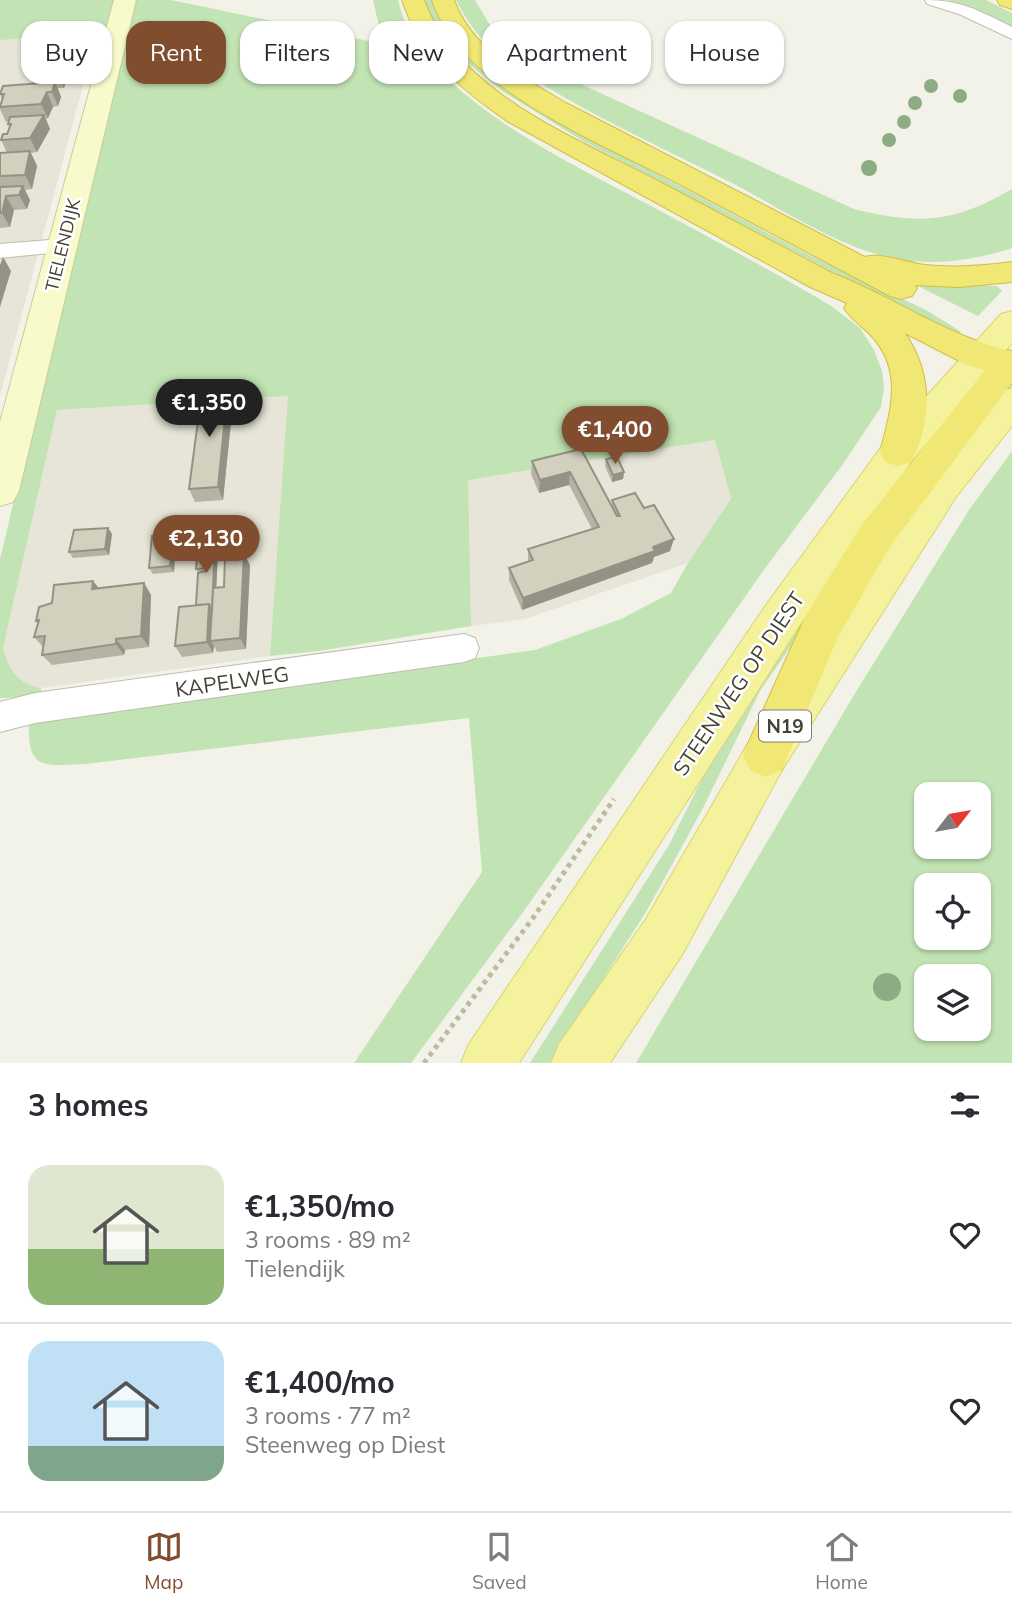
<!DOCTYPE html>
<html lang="en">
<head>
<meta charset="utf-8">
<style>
  body { margin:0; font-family:Mulish,sans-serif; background:#f2f2f3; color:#2b2b33; height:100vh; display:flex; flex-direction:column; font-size:26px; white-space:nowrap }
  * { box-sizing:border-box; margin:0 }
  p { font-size:23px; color:#7c7c81 }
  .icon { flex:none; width:38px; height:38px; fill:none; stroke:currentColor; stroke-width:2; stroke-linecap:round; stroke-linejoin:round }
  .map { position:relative; height:1063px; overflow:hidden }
  .sheet { display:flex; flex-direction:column; background:#fff; flex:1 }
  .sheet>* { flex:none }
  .banner { position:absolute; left:21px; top:21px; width:971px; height:63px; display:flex; gap:14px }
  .needle { width:46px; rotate:59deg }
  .fabs { position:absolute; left:914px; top:782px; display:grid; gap:14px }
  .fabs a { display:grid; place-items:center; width:77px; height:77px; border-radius:14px; background:#fff; box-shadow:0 2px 5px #0004; font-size:35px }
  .price { position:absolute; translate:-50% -60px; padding:0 16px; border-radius:24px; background:#804d2f; color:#fff; font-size:23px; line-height:46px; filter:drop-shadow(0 2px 4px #0008) }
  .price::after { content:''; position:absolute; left:50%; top:42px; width:21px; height:16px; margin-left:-10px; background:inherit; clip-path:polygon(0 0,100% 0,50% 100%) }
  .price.active { background:#222; color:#fff }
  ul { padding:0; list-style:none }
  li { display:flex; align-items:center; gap:21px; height:175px; padding:0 28px }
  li+li { border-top:2px solid #e1e1e2 }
  li span { display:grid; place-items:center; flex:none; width:196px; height:140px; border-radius:21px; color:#555 }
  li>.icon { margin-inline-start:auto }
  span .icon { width:84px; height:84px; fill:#fffc; stroke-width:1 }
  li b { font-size:30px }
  h2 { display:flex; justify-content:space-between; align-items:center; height:84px; padding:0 28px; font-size:30px }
  .pill { padding:0 24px; border-radius:21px; background:#fff; box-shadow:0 2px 5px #0004; font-size:24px; line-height:63px }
  .pill.active { background:#804d2f; color:#fff }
  .tabs { display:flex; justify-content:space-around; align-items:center; height:98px; border-top:2px solid #e1e1e2; background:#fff; font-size:19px; color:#7c7c81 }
  .tabs a { display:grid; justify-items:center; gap:4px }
  .tabs .active { color:#804d2f }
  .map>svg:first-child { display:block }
  .residential { fill:#e6e5d7 }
  .green { fill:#c2e3b4; fill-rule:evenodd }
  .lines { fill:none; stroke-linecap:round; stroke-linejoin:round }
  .street-casing { stroke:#c0beae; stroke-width:2 }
  .secondary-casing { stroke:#cbcb99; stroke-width:2 }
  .primary-casing { stroke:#d9d46f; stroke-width:2 }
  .highway-casing { stroke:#d0bf45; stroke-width:2 }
  .path { stroke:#beba9e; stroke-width:5; stroke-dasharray:4.5 4.5; stroke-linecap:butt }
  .street { fill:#fff; fill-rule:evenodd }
  .secondary { fill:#f9facb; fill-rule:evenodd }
  .primary { fill:#f5f29e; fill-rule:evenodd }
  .highway { fill:#f1e774; fill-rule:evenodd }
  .tree { fill:#8cac83 }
  .wall { fill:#b5b3a3 }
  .shaded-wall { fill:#949285 }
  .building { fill:#d3d0be; stroke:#949285; stroke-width:2 }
  .labels { text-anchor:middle; stroke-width:5; stroke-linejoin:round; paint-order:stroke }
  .far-street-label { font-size:18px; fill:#454337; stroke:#fff }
  .shield { fill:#fff; stroke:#7d7b73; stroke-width:2 }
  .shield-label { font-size:19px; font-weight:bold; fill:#454337 }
  .street-label { font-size:21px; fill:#454337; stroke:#fff }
</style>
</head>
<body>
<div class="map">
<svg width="1012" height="1063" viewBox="0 0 1012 1063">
  <rect width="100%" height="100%" fill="#f2f2e8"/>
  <!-- residential -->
  <path class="residential" d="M97,34L92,52L0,396V40Z
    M289,396L270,656L41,688L28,686L19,680L7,661L3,648L57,410Z
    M715,440L731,497L688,563L525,619L471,626L467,480Z"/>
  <!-- green -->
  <path class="green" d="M0,0H116L102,52H92L96,34L0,40Z
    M134,0H171L383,44L373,0H398C419,95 575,165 655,208C714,240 774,272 831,306L860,328L874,350L882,371L884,388L881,407L843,464L766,567L526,908L411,1063H354L482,872L469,718L85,764C42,766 27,770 29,721L535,650L621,619L671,593L688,563L731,498L715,440L468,480L471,626L319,651L270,656L288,396L57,410L3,648C9,669 18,685 41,688L40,697L0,698V559Z
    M424,0H432L446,29L466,54L488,73L577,131L809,255L926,310L960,331L961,335L955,336L583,141L505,93L456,54L436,30Z
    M456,0H475L490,25L507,43L536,62L574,81L854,209C919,225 954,223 1012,189V248C976,260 935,266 897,259C840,248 785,211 734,184C658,145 576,110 506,60C483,44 468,24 456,0Z
    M946,0H986L1012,13V31Z
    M917,283L997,286L1002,291L978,316L916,285Z
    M979,374L760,691L703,808L646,912L549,1063H530L669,845L722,739L855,531Z
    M1012,451V1063H636L857,690L969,510ZM926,794H978V847H926ZM926,886H978V938H926ZM926,976H978V1029H926Z"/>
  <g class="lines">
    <!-- street casing -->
    <g class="street-casing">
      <path id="street" d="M925,0C961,0 980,11 1012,27V39L959,14L927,4Z
        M62,239L70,241L73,246L70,251L0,258V244Z
        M464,634L475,638L479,648L475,658L464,662L35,723L0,732V702L35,693Z"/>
    </g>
    <!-- secondary casing -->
    <g class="secondary-casing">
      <path id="secondary" d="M114,0H136L19,491L13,502L0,506V422Z"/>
    </g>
    <!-- primary casing -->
    <g class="primary-casing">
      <path id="primary" d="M1012,311V343L911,462L796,631L519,1063H461L469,1044L766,605L885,442L1001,314Z
        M1012,388V426L956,497L782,770L682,955L610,1063H551L559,1044L646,919L750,740L930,475L1000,392Z"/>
    </g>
    <!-- highway casing -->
    <g class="highway-casing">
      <path id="highway" d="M402,0H424C458,93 576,138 658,181C716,212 774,242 832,273C890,295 954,340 1012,351V383L889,548L838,637L782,770L766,777L750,770L743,755L806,615L861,526L985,370L967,365L905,333C932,373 933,420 911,462L898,466L885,462L880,452C890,414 903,374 875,340C866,328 852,321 844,308L847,303L810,287L507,121C460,88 420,55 402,0Z
        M432,0H454C472,49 523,78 566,103L865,257C882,252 907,263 925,265C954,268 983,266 1012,262V282L959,287L915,285L917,288L912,296L901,299L890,296C821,259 752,223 683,186C604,144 462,91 432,0Z
        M997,0H1012V9L1000,5Z"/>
    </g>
    <!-- path -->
    <path class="path" d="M424,1063L533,918L614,799"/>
    <!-- street -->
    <use href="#street" class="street"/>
    <!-- secondary -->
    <use href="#secondary" class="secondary"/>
    <!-- primary -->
    <use href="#primary" class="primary"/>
    <!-- highway -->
    <use href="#highway" class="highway"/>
  </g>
  <!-- trees -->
  <g class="tree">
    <circle cx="931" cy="86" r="7"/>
    <circle cx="960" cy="96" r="7"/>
    <circle cx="915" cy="103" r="7"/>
    <circle cx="904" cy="122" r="7"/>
    <circle cx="889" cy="140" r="7"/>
    <circle cx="869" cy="168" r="8"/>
    <circle cx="887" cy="987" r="14"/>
  </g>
  <!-- wall -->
  <path class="wall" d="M35,28L75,39L76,44L70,56H65L70,67L64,88H58L61,97L58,106L53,107L48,118L46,119L50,129L37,152L31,153L37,166L32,189L25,190L30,200L27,209L14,210L10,227L0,228V153H7L1,140L7,134L9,128L8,124L9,121L6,122L0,109L2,99L0,94L33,84L30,75L46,54L43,47L40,48L34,33Z
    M233,402L223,500L195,502L189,489Z
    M581,449L611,506L612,500L644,508L670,551L654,557L652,563L522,610L509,580V568L528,562V549L592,529L569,485L539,493L531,474L532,461Z
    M606,459L624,472L623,479L612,482L605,466Z
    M108,528L112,534L109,555L73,558L69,552Z
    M173,534L176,540L174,572L153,574L149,568Z
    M218,551L216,588L224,587L250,565L246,649L217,652L214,646L213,653L182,657L175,646L196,605L199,573L196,569Z
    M93,581L99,589L144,583L151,595L149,647L125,650L124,655L52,665L42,655L43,647L34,637L38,622L36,621L52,603Z"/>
  <!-- shaded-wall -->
  <path class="shaded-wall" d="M69,25L76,44L70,56L64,42Z
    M64,53L70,67L64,88L58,73Z
    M55,82L61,97L58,106L52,92Z
    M47,92L53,107L48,118L41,104Z
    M44,115L50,129L37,152L30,138Z
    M30,151L37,166L32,189L25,175Z
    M23,186L30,200L27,209L19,195Z
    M6,196L14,210L10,227L2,213Z
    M3,257L11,271L0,307V265Z
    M228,388L233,402L223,500L218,487Z
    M570,472L569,485L539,493L540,480Z
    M624,472L623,479L612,482L613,475Z
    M108,528L112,534L109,555L105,549Z
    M173,534L176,540L174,572L170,566Z
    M674,539L670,551L654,557L652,563L522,610L523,598Z
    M215,545L218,551L215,615L212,610Z
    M244,553L250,565L246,649L240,638Z
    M93,581L102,592L92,589Z
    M144,583L151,595L149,647L141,636Z
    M209,604L215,615L210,641L214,646L213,653L207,642Z
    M116,639L125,650L124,655L116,644Z"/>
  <!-- building -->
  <path class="building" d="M69,25L68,30H70L64,42H41L44,33H34L35,28Z
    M64,53L58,73L30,75L36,54Z
    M55,82L52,92H47L41,104L0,107L4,94H0L3,86Z
    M44,115L30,138L1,140L3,134H7L11,124H8L10,117Z
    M30,151L25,175L0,176V153Z
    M23,186L19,195L6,196L2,213H0V187Z
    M228,388L218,487L189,489L202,390Z
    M581,449L617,516H620L612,500L635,493L644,508L654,505L674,539L653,547L655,551L523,598L509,568L533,560L528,549L599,527L570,472L540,480L532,461Z
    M617,457L624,472L613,475L606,459Z
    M108,528L105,549L69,552L74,530Z
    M173,534L170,566L149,568L152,536Z
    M215,545L212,610L209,604L196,605L198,573L206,571V568L196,569L198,547Z
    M244,553L240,638L210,641L213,588L224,587L225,556Z
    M93,581L92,589L144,583L141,636L116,639V644L42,655L45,636L34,637L39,620L36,621L39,607L52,603L54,585Z
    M209,604L207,642L175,646L179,607Z"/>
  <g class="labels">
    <!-- far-street labels -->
    <g class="far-street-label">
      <text transform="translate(63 245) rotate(-76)" y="6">TIELENDIJK</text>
    </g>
    <!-- shield labels -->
    <rect class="shield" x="759" y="710.5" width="52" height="31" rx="5"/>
    <g class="shield-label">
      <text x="785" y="733">N19</text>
    </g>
    <!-- street labels -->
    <g class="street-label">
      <text transform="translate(232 682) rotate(-8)" y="7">KAPELWEG</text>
      <text transform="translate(739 684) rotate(-56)" y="7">STEENWEG OP DIEST</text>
    </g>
  </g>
</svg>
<div class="fabs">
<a><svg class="needle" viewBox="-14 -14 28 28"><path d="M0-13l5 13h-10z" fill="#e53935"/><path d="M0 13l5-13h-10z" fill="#7c7c81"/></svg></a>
<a><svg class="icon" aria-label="locate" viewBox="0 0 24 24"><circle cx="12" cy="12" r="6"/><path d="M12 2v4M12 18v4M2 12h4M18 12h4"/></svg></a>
<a><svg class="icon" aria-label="layers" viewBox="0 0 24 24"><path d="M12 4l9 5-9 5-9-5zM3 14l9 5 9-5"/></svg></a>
</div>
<b class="price active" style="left:209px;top:439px">€1,350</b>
<b class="price" style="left:615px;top:466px">€1,400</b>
<b class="price" style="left:206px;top:575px">€2,130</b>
<div class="banner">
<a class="pill">Buy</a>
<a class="pill active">Rent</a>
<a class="pill">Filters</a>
<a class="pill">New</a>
<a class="pill">Apartment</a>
<a class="pill">House</a>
</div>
</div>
<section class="sheet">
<h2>3 homes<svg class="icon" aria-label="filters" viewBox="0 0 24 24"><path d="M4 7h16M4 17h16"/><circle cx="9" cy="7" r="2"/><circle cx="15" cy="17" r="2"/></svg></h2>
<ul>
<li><span style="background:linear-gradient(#dfe7d0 60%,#8fb573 0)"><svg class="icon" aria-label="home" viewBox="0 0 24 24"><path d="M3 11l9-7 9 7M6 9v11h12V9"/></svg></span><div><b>€1,350/mo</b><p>3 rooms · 89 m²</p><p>Tielendijk</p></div><svg class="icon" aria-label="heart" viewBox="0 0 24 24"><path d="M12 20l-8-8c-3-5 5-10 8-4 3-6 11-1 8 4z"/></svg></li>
<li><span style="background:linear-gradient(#bfe0f5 75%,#7fa58c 0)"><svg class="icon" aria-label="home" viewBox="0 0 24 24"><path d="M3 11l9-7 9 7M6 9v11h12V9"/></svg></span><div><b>€1,400/mo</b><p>3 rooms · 77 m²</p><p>Steenweg op Diest</p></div><svg class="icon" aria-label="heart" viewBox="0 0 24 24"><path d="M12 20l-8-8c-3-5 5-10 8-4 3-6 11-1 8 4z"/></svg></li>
</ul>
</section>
<nav class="tabs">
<a class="active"><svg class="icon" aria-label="map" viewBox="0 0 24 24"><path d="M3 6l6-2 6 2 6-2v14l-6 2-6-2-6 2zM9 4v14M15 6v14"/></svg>Map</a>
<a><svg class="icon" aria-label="saved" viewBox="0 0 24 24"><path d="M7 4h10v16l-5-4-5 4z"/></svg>Saved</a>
<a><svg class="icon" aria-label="home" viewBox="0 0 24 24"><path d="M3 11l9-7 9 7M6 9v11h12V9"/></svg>Home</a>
</nav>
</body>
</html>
